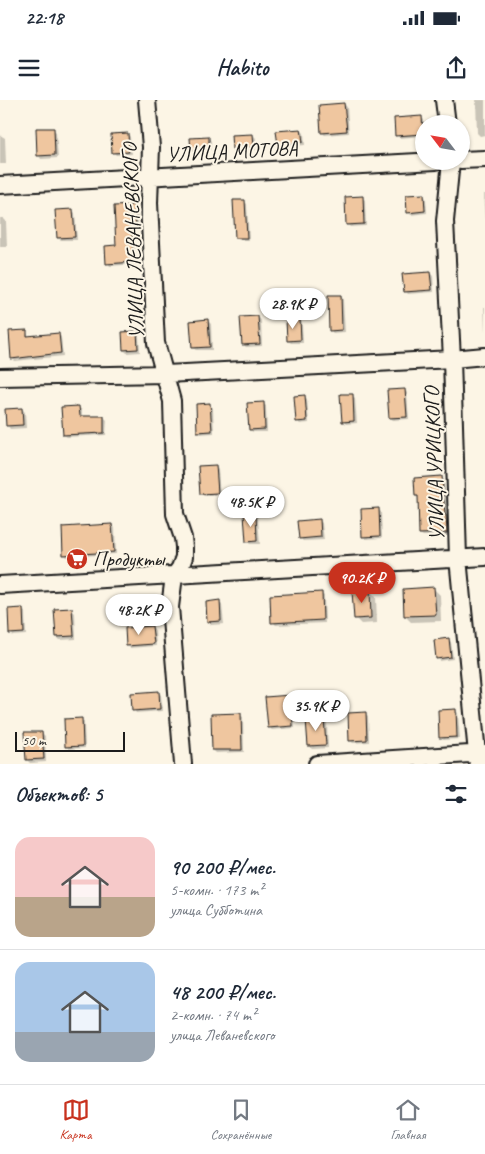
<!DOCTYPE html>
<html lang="ru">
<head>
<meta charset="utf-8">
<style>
  body { margin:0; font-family:Caveat,sans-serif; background:#f6f6f7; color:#1f2937; height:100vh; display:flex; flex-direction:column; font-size:19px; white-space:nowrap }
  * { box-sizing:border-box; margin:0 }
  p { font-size:16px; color:#747a83 }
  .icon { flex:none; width:28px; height:28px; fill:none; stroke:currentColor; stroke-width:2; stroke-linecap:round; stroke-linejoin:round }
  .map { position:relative; height:664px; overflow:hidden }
  .sheet { display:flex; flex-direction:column; background:#fff; flex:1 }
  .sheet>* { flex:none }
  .needle { width:32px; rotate:301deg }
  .buttons { position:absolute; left:415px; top:15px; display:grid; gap:10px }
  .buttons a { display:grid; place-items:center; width:55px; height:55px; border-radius:50%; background:#fff; box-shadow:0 1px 4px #0004; font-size:25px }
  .scale { position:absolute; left:15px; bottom:12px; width:110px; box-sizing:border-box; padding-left:5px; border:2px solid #1c1c1c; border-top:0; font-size:14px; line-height:18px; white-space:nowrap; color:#1c1c1c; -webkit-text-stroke:4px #fcf5e5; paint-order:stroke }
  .price { position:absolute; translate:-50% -42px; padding:0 11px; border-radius:18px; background:#fff; color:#222; font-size:16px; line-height:32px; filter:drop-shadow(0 1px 2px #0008) }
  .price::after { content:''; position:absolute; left:50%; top:30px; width:15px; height:11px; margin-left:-8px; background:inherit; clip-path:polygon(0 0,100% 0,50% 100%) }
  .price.current { background:#c8321e; color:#fff }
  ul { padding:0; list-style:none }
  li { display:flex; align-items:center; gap:15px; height:125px; padding:0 15px }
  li+li { border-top:1px solid #e0e1e3 }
  li span { display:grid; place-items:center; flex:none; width:140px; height:100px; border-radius:15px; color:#555 }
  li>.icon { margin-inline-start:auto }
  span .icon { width:60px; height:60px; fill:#fffc; stroke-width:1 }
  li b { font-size:21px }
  h2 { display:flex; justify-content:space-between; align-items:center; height:60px; padding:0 15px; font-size:21px }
  .status { display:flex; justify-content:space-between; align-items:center; height:35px; padding:0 25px; background:#fff; direction:ltr }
  .status svg { height:14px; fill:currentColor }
  header { display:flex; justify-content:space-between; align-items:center; height:65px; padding:0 15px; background:#fff; font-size:22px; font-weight:600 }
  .tabs { display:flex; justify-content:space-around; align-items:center; height:70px; border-top:1px solid #e0e1e3; background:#fff; font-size:14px; color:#747a83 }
  .tabs a { display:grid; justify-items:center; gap:2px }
  .tabs .current { color:#c8321e }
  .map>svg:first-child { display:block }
  .shadow { fill:#0003 }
  .building { fill:#efc69f; stroke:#1c1c1c }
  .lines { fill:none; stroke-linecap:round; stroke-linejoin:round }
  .minor-casing { stroke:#1c1c1c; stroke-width:20 }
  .minor { stroke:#fcf5e5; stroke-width:16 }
  .labels { text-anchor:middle; stroke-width:4; stroke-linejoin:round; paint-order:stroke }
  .street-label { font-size:21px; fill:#1c1c1c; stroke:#fcf5e5 }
  .poi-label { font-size:21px; fill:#1c1c1c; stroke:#fcf5e5; text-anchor:start }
</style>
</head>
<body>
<div class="status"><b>22:18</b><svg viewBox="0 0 49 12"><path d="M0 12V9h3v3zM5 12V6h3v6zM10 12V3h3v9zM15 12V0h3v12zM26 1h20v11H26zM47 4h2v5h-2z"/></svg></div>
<header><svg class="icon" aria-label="menu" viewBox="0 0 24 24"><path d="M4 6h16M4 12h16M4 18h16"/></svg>Habito<svg class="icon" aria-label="share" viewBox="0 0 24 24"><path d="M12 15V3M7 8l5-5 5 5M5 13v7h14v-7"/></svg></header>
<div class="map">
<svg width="485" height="664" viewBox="0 0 485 664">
  <rect width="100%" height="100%" fill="#fcf5e5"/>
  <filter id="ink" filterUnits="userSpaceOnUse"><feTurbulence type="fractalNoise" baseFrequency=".02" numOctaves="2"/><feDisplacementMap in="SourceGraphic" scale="10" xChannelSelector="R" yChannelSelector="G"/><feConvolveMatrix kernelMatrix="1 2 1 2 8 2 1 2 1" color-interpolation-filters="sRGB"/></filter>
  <g filter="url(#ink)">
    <!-- shadow -->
    <path class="shadow" d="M476,0H485V35L480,36L477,33Z
      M344,4L347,7L349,33L325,35L322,33Z
      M421,17L424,20V36L400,38L397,35Z
      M53,29L56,32L58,58L41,59L39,56Z
      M301,30L304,33L305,45L282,47L279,44Z
      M128,34L130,37L132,54L116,55L113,52Z
      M0,35L5,38L6,64H0Z
      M253,35L256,38V50L236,51L233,49Z
      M208,38L211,41V48L192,50V39Z
      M483,94H485V121V120Z
      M423,95L426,98L427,113L411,115L408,112Z
      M362,97L365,100L366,126L350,127L347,124Z
      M244,101L247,104L249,140H239L236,137Z
      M134,106L137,109L138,126L133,127L137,164L110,166L108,163L117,146Z
      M73,111L75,113L77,140H61L58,138Z
      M0,118H3L6,121L7,147H0Z
      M430,173L433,176L434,192L408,194L405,191Z
      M340,196L343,199L345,232L333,233L330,230Z
      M484,207H485V233Z
      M258,217L261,220L262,246L246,247L243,244Z
      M299,220L302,223L303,243H291L288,241Z
      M208,221L211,224L212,250H196L193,248Z
      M26,231L29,237L58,234L61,237L63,256L15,261L12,258Z
      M136,232L139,235L140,252L127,253L124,250Z
      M405,290L407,293L409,319L393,320L390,317Z
      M352,295L355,298L357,323L346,324L343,321Z
      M304,296L307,299L309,323L300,324L297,321Z
      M263,303L266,306L267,332H253L250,330Z
      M210,305L213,308L214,333L201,334L198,331Z
      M79,308L82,310V317H104L107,320L106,335L67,337L64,335Z
      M22,309L25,312L26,328L10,329L8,326L7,310Z
      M216,366L218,369L220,395L204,396L201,393Z
      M441,377L444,380L449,436H423L420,434V399L416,396Z
      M378,409L381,412L382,438L366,439L363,436Z
      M255,415L258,418L260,444H250L247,441Z
      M319,420L322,423L324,440L303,441L300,438Z
      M112,425L115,428L116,454L67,457L64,454Z
      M434,489L440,495L441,521L411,522L405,516Z
      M370,491L376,497L377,523L361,524L355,518Z
      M321,493L324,496L325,523L276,525L273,522Z
      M219,502L222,505L224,524L211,525L209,522Z
      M22,510L25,512L26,535L13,536L11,533Z
      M72,510L75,513L76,539L60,540L57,537Z
      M152,527L155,530L156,546L130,548L127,545Z
      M448,539L451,542L453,559L440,561L438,558Z
      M158,592L161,595L163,611L136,613L134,610Z
      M290,596L293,599L295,628L272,630L269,627Z
      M455,610L458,613L460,639L443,640L441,637Z
      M365,613L368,616L369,642L353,643L350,640Z
      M240,615L243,617L244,652L216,653L213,650Z
      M324,619L327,622L328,648L312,649L309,646Z
      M81,620L84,622L85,648L69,649L67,647Z
      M42,633L45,636L46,662L30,663L27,660Z"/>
    <!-- building -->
    <path class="building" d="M344,3L347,31L321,33L319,5Z
      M422,16L423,34L395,36L394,18Z
      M36,28H54L55,55L37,56Z
      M301,29L303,42L278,45L276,31Z
      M128,33L129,52L112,53L111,34Z
      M253,34L254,47L232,49L231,35Z
      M209,37V50L191,51L190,38Z
      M424,94L425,111L407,113L406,95Z
      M363,96L364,124L346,125L345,97Z
      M233,100H245L247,138H235Z
      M134,105L136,124H131L134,162L106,164L105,146L116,145L114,106Z
      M73,109L75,137L57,138L55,110Z
      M430,172L432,190L404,192L402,174Z
      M328,195H341L342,230L329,231Z
      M258,216L260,244L242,245L240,217Z
      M208,219L210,247L192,248L190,221Z
      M286,219H300L301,240L287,241Z
      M27,230V236L59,233L61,253L11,259L9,231Z
      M137,231L138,249L123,250L122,232Z
      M405,289L407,317L389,318L387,290Z
      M340,294H353L354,321L342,322Z
      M305,295L307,321L296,322L294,296Z
      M264,302L265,329L249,330L247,303Z
      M210,303L212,331L197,332L196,304Z
      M79,306L80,316H104V333L63,335L61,307Z
      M22,308L23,325L6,326L5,309Z
      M216,365L218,393L200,394L198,366Z
      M442,376L445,415H446L447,433L419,434L418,396H415L414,378Z
      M379,408L380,436L362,437L361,409Z
      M244,414H256L257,441L246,442Z
      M320,419L321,437L299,439L297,421Z
      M112,424L114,452L63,455L62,427Z
      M434,487L436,515L404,516L403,489Z
      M370,490L371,518L354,519L352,491Z
      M322,492L323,520L271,523L270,495Z
      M220,500L221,521L207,522L206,502Z
      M23,508L24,533L9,534L8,509Z
      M72,508L74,536L56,537L54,509Z
      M152,526L154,544L126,546L125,528Z
      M449,538L451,557L436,559L434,540Z
      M159,591L160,609L132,611L131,593Z
      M291,595L293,626L268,628L265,597Z
      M456,609L457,637L439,638L438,610Z
      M366,612L367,640L349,641L348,613Z
      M241,613L242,650H212L211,614Z
      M82,618L83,646L65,647L64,619Z
      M324,618L326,645L308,646L306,619Z
      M24,632H42L44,659L26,660Z"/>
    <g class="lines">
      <!-- minor casing -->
      <g class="minor-casing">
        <path id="minor" d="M147,0L151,47L149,103L156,243L172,301L175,414L183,438L184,447V457L180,468L174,476L170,507L183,664
          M444,0L447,24
          M461,60L485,59
          M451,61L445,121L452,259L458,458L478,664
          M0,85L436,61
          M0,277L166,274L452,259L485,256
          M0,485L485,457
          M317,664L485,653"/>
      </g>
      <!-- minor -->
      <use href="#minor" class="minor"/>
    </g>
  </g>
  <!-- icons -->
  <defs>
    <g id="supermarket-disc" transform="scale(1.125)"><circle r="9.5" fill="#c8321e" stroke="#fcf5e5"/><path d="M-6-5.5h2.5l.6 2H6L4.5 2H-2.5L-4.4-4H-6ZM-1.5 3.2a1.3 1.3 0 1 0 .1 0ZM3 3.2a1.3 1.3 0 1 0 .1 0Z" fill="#fff"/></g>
  </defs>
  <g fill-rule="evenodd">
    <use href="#supermarket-disc" x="77" y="459"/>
  </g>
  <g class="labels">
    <!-- street labels -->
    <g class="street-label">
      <text transform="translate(232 51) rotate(-3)" y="7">УЛИЦА МОТОВА</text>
      <text transform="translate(133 141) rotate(-92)" y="7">УЛИЦА ЛЕВАНЕВСКОГО</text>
      <text transform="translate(434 364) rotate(-92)" y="7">УЛИЦА УРИЦКОГО</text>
    </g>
    <!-- poi labels -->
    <g class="poi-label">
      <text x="93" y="466">Продукты</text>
    </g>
  </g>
</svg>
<div class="buttons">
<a><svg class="needle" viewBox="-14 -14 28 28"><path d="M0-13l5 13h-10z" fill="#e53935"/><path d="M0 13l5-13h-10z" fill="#747a83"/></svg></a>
</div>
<div class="scale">50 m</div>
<b class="price" style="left:293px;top:230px">28.9K ₽</b>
<b class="price" style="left:251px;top:428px">48.5K ₽</b>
<b class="price current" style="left:362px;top:504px">90.2K ₽</b>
<b class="price" style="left:139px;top:536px">48.2K ₽</b>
<b class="price" style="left:316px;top:632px">35.9K ₽</b>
</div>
<section class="sheet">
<h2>Объектов: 5<svg class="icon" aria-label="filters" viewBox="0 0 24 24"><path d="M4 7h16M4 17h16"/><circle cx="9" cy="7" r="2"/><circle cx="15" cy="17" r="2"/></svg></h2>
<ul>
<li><span style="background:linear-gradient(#f6c9c9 60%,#b9a48a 0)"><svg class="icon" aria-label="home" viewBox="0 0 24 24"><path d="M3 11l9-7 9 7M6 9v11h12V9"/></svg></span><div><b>90 200 ₽/мес.</b><p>5-комн. · 173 m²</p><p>улица Субботина</p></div></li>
<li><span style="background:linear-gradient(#a9c7e8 70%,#9aa5b1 0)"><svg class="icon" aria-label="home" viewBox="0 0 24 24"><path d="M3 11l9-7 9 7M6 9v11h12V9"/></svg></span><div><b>48 200 ₽/мес.</b><p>2-комн. · 74 m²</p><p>улица Леваневского</p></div></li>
</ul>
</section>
<nav class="tabs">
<a class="current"><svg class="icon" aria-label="map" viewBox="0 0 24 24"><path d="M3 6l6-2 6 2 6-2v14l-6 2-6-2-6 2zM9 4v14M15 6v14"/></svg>Карта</a>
<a><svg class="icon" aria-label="saved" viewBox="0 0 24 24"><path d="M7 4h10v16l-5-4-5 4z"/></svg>Сохранённые</a>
<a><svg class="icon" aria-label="home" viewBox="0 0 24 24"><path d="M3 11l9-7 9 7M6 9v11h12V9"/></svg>Главная</a>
</nav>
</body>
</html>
